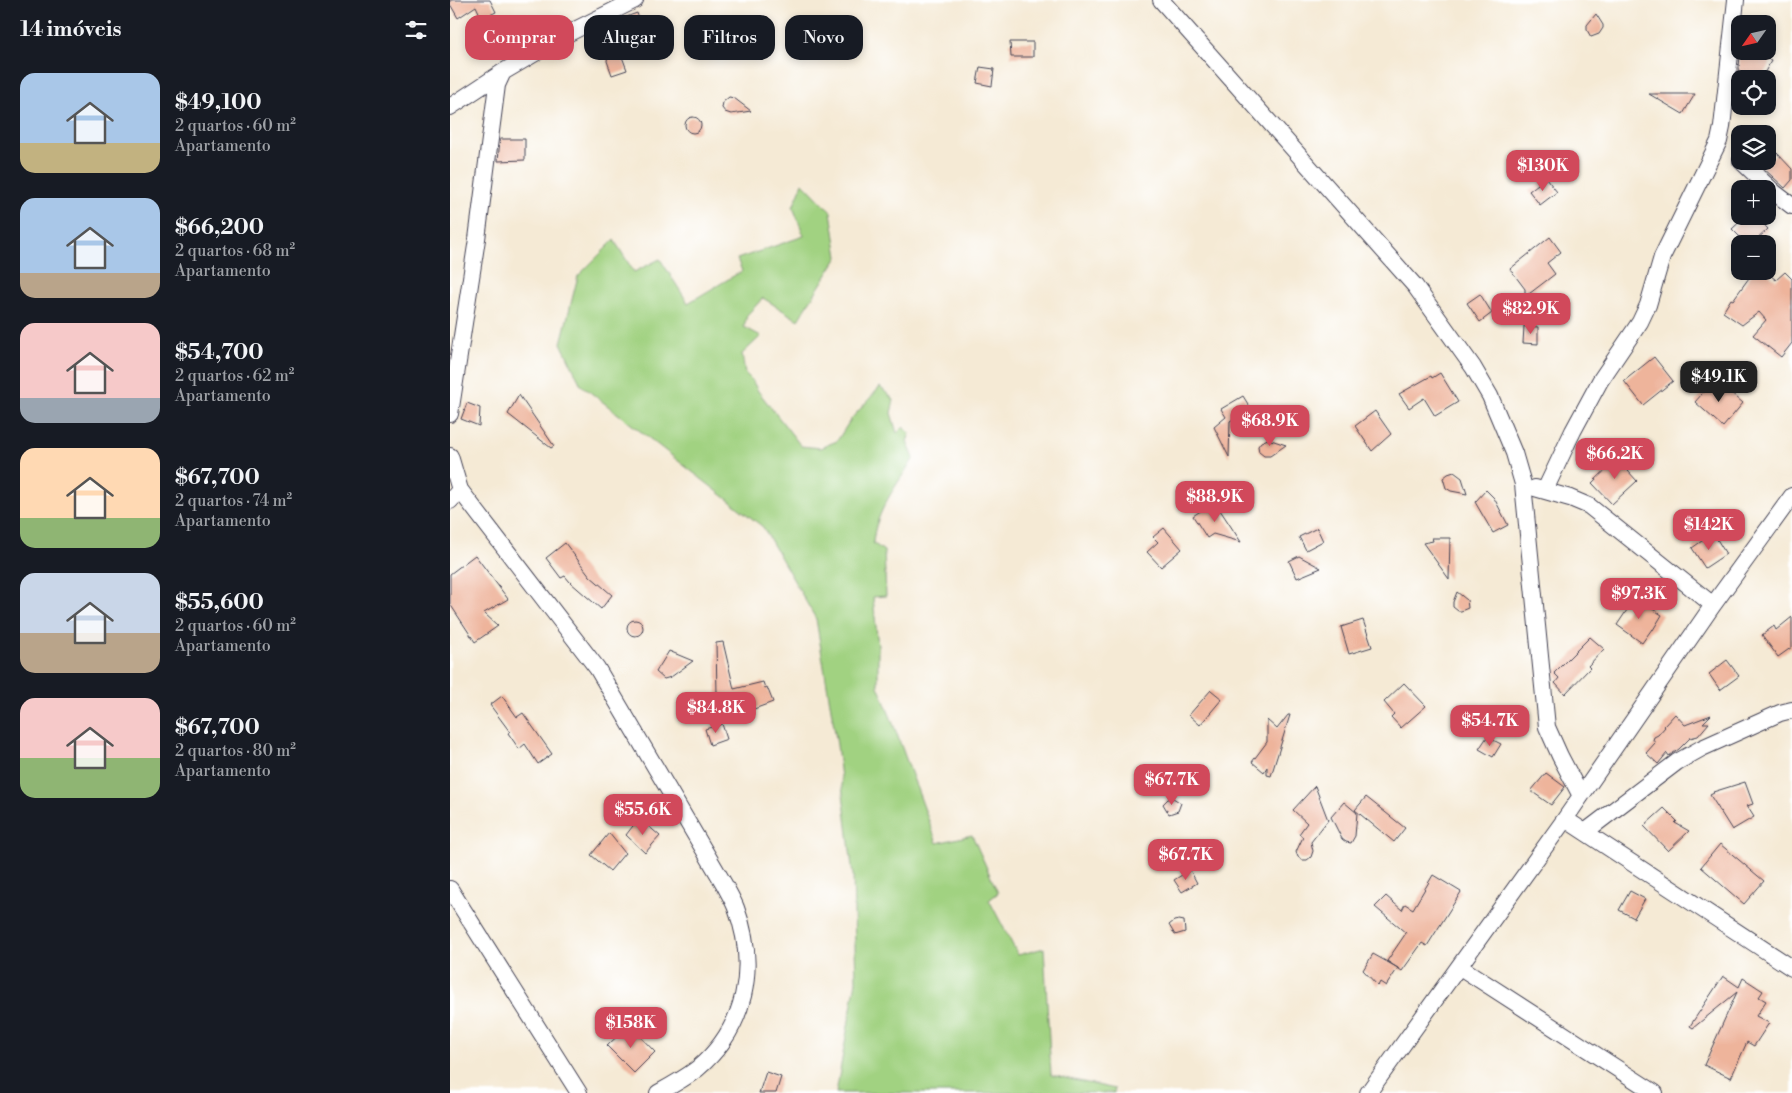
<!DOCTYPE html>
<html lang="pt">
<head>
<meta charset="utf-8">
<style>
  body { margin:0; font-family:"Libre Bodoni",serif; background:#20242c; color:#f1f3f6; height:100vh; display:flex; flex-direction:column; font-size:19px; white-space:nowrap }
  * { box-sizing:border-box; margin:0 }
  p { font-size:16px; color:#9ea1a6 }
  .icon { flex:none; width:28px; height:28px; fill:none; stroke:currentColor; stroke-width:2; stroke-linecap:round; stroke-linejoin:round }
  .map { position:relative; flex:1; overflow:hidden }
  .sheet { display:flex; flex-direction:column; background:#171b24; width:450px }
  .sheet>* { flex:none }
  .hud { position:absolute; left:15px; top:15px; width:475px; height:45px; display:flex; gap:10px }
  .needle { width:32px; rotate:236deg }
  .fabs { position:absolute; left:1281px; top:15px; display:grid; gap:10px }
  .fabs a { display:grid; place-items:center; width:45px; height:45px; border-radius:10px; background:#171b24; box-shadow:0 2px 8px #0003; font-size:25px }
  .price { position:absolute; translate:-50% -42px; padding:0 11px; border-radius:10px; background:#d1495b; color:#fff; font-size:16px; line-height:32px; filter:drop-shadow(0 1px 2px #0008) }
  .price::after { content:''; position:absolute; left:50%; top:30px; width:15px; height:11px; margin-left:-8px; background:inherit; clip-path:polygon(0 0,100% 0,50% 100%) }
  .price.current { background:#222; color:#fff }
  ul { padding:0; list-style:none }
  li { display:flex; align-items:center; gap:15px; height:125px; padding:0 20px }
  li span { display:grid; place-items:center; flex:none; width:140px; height:100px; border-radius:15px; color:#555 }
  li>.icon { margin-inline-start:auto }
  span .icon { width:60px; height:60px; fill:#fffc; stroke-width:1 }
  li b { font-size:21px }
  h2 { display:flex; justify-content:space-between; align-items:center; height:60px; padding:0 20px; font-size:21px }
  .pill { padding:0 18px; border-radius:15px; background:#171b24; box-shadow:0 2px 8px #0003; font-size:18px; line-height:45px }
  .pill.current { background:#d1495b; color:#fff }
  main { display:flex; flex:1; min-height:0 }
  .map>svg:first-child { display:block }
  .green { fill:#a1d281; stroke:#627a5e }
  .building { fill:#eeb49b }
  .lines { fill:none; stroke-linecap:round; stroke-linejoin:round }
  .minor-casing { stroke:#424052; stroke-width:18 }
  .minor { stroke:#fff; stroke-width:16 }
</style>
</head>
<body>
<main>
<section class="sheet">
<h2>14 imóveis<svg class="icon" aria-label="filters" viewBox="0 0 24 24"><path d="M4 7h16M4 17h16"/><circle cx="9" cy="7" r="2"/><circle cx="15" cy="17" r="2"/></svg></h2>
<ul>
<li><span style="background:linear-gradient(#a9c7e8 70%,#c2b280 0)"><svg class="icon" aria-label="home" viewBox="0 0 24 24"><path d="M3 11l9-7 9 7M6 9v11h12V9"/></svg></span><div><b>$49,100</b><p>2 quartos · 60 m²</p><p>Apartamento</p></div></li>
<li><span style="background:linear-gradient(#a9c7e8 75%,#b9a48a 0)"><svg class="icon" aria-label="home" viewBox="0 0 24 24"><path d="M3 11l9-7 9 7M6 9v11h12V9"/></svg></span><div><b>$66,200</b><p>2 quartos · 68 m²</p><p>Apartamento</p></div></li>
<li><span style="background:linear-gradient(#f6c9c9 75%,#9aa5b1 0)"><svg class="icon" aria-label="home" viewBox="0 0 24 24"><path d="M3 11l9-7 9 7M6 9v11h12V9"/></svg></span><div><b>$54,700</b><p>2 quartos · 62 m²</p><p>Apartamento</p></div></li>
<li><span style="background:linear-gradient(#ffd9b3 70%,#8fb573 0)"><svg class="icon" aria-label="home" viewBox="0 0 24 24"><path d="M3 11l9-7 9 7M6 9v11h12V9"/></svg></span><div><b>$67,700</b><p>2 quartos · 74 m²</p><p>Apartamento</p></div></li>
<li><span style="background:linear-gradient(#c9d6e8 60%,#b9a48a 0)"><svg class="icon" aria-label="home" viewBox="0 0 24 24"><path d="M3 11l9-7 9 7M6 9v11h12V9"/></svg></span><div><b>$55,600</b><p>2 quartos · 60 m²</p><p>Apartamento</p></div></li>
<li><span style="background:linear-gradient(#f6c9c9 60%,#8fb573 0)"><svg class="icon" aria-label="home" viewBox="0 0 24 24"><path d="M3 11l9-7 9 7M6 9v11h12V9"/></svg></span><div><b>$67,700</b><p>2 quartos · 80 m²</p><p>Apartamento</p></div></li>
</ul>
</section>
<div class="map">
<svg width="1342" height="1093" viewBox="0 0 1342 1093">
  <rect width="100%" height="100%" fill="#fff"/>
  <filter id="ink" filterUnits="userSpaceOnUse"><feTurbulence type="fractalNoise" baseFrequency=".02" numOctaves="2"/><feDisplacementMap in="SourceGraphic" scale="10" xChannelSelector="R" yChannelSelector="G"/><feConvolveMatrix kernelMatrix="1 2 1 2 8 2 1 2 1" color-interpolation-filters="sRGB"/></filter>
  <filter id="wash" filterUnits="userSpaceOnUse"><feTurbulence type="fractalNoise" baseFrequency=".0096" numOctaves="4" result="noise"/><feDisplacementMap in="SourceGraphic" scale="20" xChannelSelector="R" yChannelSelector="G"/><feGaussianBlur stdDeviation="1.12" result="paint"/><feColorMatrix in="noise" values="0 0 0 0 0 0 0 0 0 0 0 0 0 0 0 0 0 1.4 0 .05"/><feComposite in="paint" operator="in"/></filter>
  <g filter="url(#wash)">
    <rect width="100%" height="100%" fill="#f5ead5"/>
    <!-- green -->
    <path class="green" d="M353,183L381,212L388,257L348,320L313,298L297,315L294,327L311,336L292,354L295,373L302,380L308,391L351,446L370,448L387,441L401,419L430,387L444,400L441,413L447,433L453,427L460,433L457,442L464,458C448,483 425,512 423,543L434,551L436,596L423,597L428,646V686L441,718L487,843L522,835L548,893L539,900L568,955L594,948L601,1075L665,1089L664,1093H386L406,981L403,875L387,745L366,619L313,527L131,385L111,343L128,276L164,240L184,272L210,259L238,303L292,271L287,259L354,236L343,207Z"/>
    <g id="blocks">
      <!-- building -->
      <path class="building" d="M0,0H40L46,12L32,19L26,6L8,18L0,4Z
        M187,13L198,45L171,54L177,70L162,75L157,61L158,54L149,29L168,20Z
        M1146,14L1153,25V28L1149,34L1141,37L1137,30V25Z
        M261,22L268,42L245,49L238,30Z
        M560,42H583V57H561Z
        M1292,51H1320L1316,58L1321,61L1311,79L1301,73L1298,79L1288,78L1290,56Z
        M530,67L544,69L542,86L527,83Z
        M1199,94H1245L1233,114Z
        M279,97L284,98L301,111L281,114L275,112L272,108L273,102Z
        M235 125a8 8 0 1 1 16 0a8 8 0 1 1-16 0Z
        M50,139H75V160L48,161Z
        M1327,153L1342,169V180L1335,188L1312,167Z
        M1096,178L1107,192L1090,205L1079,191Z
        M1296,216H1306L1318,229L1302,244H1297L1282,229Z
        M1100,237L1111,252L1097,263L1105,274L1075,297V289L1060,269Z
        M1304,271H1315L1326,280L1335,272L1342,279V343L1331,357L1303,335L1316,320L1309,312L1292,325L1273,312L1281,299L1283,300Z
        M1030,294L1042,313L1030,322L1017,303Z
        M1074,326L1088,327V344L1073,343Z
        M1204,357L1223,381L1193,405L1174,381Z
        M990,373L1008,402L985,416L974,398L959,408L949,394L981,376L982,378Z
        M1265,379L1293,403L1273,427L1245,402Z
        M69,395L104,446L101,448L58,414Z
        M793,396L801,409L780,421L779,457L764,427L776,417L771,409Z
        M17,403L30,408L29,426L11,419Z
        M925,411L941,434L922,451L905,426Z
        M818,439L836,445L820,456H814L809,452L808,446L811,442Z
        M1170,456L1181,468L1178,471L1187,481L1162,504L1142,483Z
        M1004,472L1012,478L1017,494L1001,491L996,488L993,478L998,474Z
        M1036,490L1044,498L1058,525L1043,533L1025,502Z
        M764,502L772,513L791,542L763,534L757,538L743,516Z
        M714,528L732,549L711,567L697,552L708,542L703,537Z
        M867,528L873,541L856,550L849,537Z
        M1259,536H1265L1276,554L1255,568L1242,548Z
        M982,538H1000L999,579L973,543L983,541Z
        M115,543L140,576L162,595L151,609L120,582L115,576L111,578L96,558Z
        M25,555L58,599L34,613L48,626L25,642L0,604V574Z
        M849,556L871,568L847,578L839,561Z
        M1007,592L1017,600L1018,608L1011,611H1008L1003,607V602Z
        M1185,598L1212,615L1203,630L1202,629L1192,643L1167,625Z
        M1342,617V647L1328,657L1312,635L1324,626L1326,630Z
        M913,620L922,647L899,654L891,627Z
        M177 628a8 8 0 1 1 16 0a8 8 0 1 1-16 0Z
        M1140,637L1154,649L1138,666L1140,668L1115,694L1105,683L1109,678L1104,673Z
        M273,642L284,689L313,682L315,688L317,687L323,702L304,709L302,704L246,705L245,699L267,694L266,643Z
        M219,651L243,661L221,677L214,679L206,672Z
        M1277,660L1289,676L1270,690L1259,674Z
        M954,683L976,706L951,728L941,717L944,714L934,702Z
        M761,690L772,699L750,725L739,715Z
        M52,696L67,717L73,713L102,754L88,764L75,744L69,749L58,733L60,732L40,705Z
        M1225,714L1235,725L1261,715L1253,723H1259L1248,736L1240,738L1229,749L1219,756L1217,753L1208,764L1196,753L1205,743L1203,740L1204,737L1208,735L1215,727L1214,726Z
        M838,715H840L821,776L817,775V767L814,772L802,762L817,742V720L827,729Z
        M272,724L277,739L260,745L255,729Z
        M1037,737L1051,744L1043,757L1029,749Z
        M1096,773L1115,787L1101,805L1081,791Z
        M1295,782L1303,804L1297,806L1304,817L1282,830L1260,795L1264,793L1263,792Z
        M865,786L878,820L861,842L863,851L861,857L857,860H852L848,857L846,852L853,837L849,834L857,823L843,810Z
        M916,797L955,828L944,842L905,810Z
        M723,798L731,803L728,811L719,814L713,804L718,799Z
        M894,802L907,813L905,836L901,843L896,842L892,839L881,817Z
        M1214,808L1227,821L1225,823L1239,831L1218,851L1194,826Z
        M189,818L210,836L195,853L176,835Z
        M159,833L175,853L160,871L141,855Z
        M1270,844L1314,881L1294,904L1251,867Z
        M740,870L747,883L732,892L724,880Z
        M983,875L1011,892L977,946L972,943L952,971L937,961L956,933L925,907L936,896L952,910L955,904L963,909Z
        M1180,891L1195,899L1184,918L1169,910Z
        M729,920L734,921L735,932L725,935L719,925L724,921Z
        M923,954L948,968L936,986L930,982L928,986L913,970Z
        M1273,976L1289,987L1293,978L1313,991L1309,997L1316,1001L1306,1016L1319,1023L1304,1046L1297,1042L1281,1078L1254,1065L1287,992L1243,1028L1240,1026Z
        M179,1025L205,1052L184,1073L157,1046Z
        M316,1072L331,1077L326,1093H309Z"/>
    </g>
  </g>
  <g filter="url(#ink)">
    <use href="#blocks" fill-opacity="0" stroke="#424052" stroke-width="1"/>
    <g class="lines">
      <!-- minor casing -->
      <g class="minor-casing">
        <path id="minor" d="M711,0L965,286L1023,367L1040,396L1064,453L1073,484L1097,727L1110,756L1131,796
          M0,107L53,72
          M1291,161L1325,193L1342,206
          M0,414L27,239L47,85L53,72L119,33L185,0
          M0,456L10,490L147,668L274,884C278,892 283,900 286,908C308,967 296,1028 247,1069C235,1078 221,1086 208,1093
          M1085,488L1120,498L1139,506L1263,605
          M1095,490L1123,431L1150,381L1190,322L1198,305L1212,257L1269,141L1272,127L1286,0
          M0,501L10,490
          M1115,819L1342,968
          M1135,832L1227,762L1252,748L1330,713L1342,710
          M0,889L129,1093
          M1010,967L1205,1093
          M918,1093L1115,819L1263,605L1342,496"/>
      </g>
      <!-- minor -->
      <use href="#minor" class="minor"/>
    </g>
  </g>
</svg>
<div class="fabs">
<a><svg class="needle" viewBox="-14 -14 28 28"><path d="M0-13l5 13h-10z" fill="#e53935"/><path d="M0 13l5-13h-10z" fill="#9ea1a6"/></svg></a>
<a><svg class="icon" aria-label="locate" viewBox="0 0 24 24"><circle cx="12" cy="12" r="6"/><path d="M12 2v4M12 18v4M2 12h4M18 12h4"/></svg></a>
<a><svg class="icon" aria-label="layers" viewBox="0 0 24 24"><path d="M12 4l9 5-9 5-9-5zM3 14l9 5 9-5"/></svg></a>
<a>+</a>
<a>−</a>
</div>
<b class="price" style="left:1093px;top:192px">$130K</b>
<b class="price" style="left:1081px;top:335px">$82.9K</b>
<b class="price current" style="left:1269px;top:403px">$49.1K</b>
<b class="price" style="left:820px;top:447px">$68.9K</b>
<b class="price" style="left:1165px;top:480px">$66.2K</b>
<b class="price" style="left:765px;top:523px">$88.9K</b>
<b class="price" style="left:1259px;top:551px">$142K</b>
<b class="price" style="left:1189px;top:620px">$97.3K</b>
<b class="price" style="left:266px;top:734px">$84.8K</b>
<b class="price" style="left:1040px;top:747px">$54.7K</b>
<b class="price" style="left:722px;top:806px">$67.7K</b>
<b class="price" style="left:193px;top:836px">$55.6K</b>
<b class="price" style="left:736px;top:881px">$67.7K</b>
<b class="price" style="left:181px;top:1049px">$158K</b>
<div class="hud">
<a class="pill current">Comprar</a>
<a class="pill">Alugar</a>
<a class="pill">Filtros</a>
<a class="pill">Novo</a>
</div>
</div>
</main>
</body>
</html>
